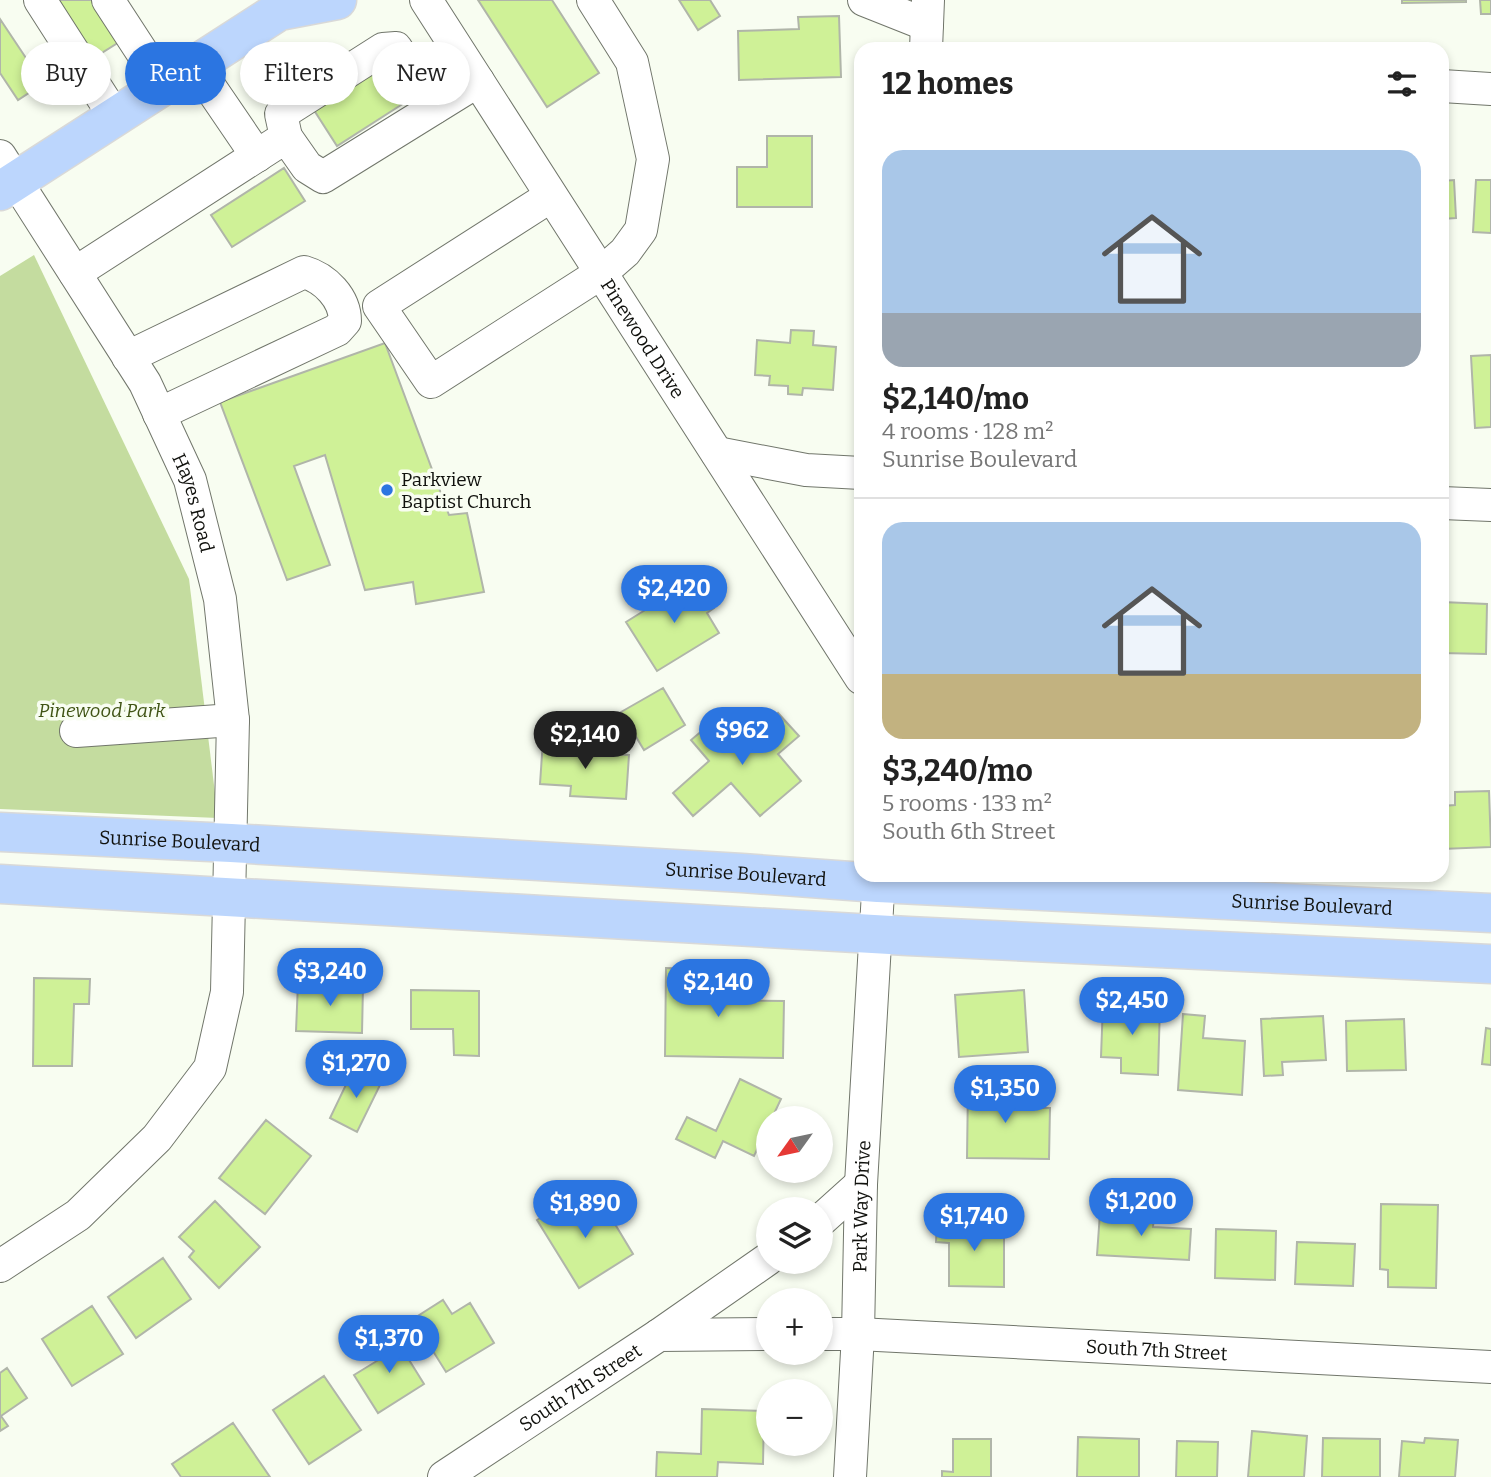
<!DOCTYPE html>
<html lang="en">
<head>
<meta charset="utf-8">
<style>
  body { margin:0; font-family:Bitter,serif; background:#f2f2f2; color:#222; height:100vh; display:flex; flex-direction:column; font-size:26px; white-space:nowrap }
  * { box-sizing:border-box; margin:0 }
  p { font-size:23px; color:#767676 }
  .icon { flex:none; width:38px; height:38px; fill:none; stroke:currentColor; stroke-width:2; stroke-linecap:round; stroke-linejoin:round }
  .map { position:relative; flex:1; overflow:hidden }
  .details { position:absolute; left:854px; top:42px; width:595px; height:840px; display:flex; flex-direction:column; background:#fff; border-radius:21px; box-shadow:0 4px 10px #0003 }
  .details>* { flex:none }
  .top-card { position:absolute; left:21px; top:42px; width:665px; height:63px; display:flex; gap:14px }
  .needle { width:46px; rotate:237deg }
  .controls { position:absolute; left:756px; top:1106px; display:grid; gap:14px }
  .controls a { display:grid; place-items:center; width:77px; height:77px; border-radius:50%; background:#fff; box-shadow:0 4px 10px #0003; font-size:35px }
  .price { position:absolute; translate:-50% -60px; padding:0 16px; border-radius:24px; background:#2b75e1; color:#fff; font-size:23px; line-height:46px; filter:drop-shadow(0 2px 4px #0008) }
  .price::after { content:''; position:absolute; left:50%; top:42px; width:21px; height:16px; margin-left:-10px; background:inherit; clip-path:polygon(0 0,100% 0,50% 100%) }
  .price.active { background:#222; color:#fff }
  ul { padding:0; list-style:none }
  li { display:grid; align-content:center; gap:14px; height:371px; padding:0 28px }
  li+li { border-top:2px solid #e0e0e0 }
  li span { display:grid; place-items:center; height:217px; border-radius:21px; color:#555 }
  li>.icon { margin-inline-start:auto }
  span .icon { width:126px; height:126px; fill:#fffc; stroke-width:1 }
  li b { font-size:30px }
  h2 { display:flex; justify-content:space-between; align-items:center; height:84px; padding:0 28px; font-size:30px }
  .chip { padding:0 24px; border-radius:32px; background:#fff; box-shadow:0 4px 10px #0003; font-size:24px; line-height:63px }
  .chip.active { background:#2b75e1; color:#fff }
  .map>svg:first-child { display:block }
  .green { fill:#c4dc9f }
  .building { fill:#cff197; stroke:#b0b5a9; stroke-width:2 }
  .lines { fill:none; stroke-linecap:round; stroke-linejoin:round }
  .minor-casing { stroke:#71766b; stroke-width:34 }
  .major-casing { stroke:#d9d9d8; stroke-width:41 }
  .minor { stroke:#fff; stroke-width:32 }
  .major { stroke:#bcd6fd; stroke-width:38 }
  .poi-dot { fill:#2b75e1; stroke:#f8fdf1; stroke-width:2.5 }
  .labels { text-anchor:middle; stroke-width:7; stroke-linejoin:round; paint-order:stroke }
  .street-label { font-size:19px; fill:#10110d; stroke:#f8fdf1 }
  .poi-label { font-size:19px; fill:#10110d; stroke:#f8fdf1; text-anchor:start }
  .park-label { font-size:19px; font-style:italic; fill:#405415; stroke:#f8fdf1 }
</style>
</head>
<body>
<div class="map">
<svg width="1491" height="1477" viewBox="0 0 1491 1477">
  <rect width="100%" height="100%" fill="#f8fdf1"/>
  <!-- green -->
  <path class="green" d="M34,255L189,579L218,818L0,809V276Z"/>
  <!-- building -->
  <path class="building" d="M55,0H100L124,39L92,59Z
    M478,0H552L599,73L547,107Z
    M679,0H710L720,16L698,30Z
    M1402,0H1466V2L1402,3Z
    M1480,0H1491V14H1481Z
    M839,16L841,77L739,80L738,31L799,29L798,17Z
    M0,19L30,64L37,60L50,79L18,100L0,73Z
    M390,57L415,96L337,146L312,107Z
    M767,136H812V207H737V167H767Z
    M284,168L305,201L232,247L211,215Z
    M1454,180L1456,218L1442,219V181Z
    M1476,180H1491V233L1473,232Z
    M791,330L814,331L813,345L836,347L833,390L803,388L802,395L788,394V386L769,385L770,376L755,375L757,340L790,343Z
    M385,343L449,515L467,513L484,592L416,604L413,582L365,590L325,455L294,466L330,565L287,580L220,402Z
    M1491,355V427L1475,428L1471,356Z
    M695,579L714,608L707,613L719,633L657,671L626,622Z
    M1442,602L1487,604L1486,654L1442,653Z
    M663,688L685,725L644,750L621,712Z
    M778,713L799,736L778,754L801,781L760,816L731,783L693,816L673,793L709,761L691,740L716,719L740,746Z
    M543,740L567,741V752L629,755L626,799L570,796L571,786L540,784Z
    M1489,791L1491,847L1442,849V806L1455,805V792Z
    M666,968L726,970L725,1000L784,1001L783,1058L665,1056Z
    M34,978L90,979L89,1004H74L72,1066H33Z
    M298,983L363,986L362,1033L296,1031Z
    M411,990L479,991V1056L454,1055L453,1029H411Z
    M1024,990L1028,1052L959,1057L955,995Z
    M1103,1003L1160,1005L1158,1075L1121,1073V1058L1101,1057Z
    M1183,1014L1205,1016L1203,1038L1245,1041L1242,1095L1178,1090Z
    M1323,1016L1326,1060L1282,1062L1283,1075L1264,1076L1261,1019Z
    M1404,1019L1406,1070L1347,1071L1346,1021Z
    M1486,1028L1491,1029V1065L1482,1064Z
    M354,1068L382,1081L357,1132L330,1118Z
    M740,1079L781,1099L772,1118H768V1126L754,1156L723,1141L715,1158L676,1139L687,1117L716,1131Z
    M968,1086L1022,1087L1021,1108H1050L1049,1159L967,1158Z
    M266,1120L311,1156L265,1214L219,1178Z
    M576,1196L588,1216L604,1206L633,1254L579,1288L537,1220Z
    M215,1201L260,1247L219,1288L189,1257L194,1251L179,1237Z
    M1381,1204L1438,1205L1436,1288L1388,1287V1270L1380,1269Z
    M1100,1213L1154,1216L1153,1227L1191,1229L1189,1260L1097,1255Z
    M937,1221L1004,1223V1287L949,1286V1243L936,1242Z
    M1216,1229L1276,1231L1275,1280L1215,1278Z
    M1297,1242L1355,1244L1353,1286L1295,1284Z
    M163,1258L191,1299L136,1338L108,1297Z
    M443,1300L452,1314L470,1303L494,1343L446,1372L413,1319Z
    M92,1306L123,1354L72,1386L42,1339Z
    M391,1331L424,1384L378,1413L354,1375L385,1356L376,1340Z
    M7,1368L27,1398L1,1416L8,1426L0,1431V1373Z
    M324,1376L361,1430L309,1464L273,1410Z
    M702,1409L764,1411L763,1464L718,1462L717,1477H656L657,1452L701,1454Z
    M233,1423L270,1477H181L172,1464Z
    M1252,1431L1307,1436L1304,1477H1248Z
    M1078,1437L1139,1439V1477H1077Z
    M1323,1438L1380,1439V1477H1322Z
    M1425,1438L1458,1440L1455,1477H1399L1402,1441L1424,1443Z
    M953,1439H991V1477H942V1471L953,1472Z
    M1177,1441L1218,1442L1217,1477H1176Z"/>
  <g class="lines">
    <!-- minor casing -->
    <g class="minor-casing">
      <g id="minor">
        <path d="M40,0L115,117"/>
        <path d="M108,0L164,86"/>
        <path id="s1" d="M426,0L861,678"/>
        <path d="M864,0L927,25"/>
        <path d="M926,49L928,0"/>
        <path d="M195,65L257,156"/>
        <path d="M1442,86L1491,89"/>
        <path d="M286,137L281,114L383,49L396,48L434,108"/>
        <path id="s2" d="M0,156L145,383L190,480L220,599L233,720L227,992L210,1068L157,1138L78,1215L0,1266"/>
        <path d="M551,196L379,306L431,382L601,273L625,252L641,230L653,159L632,62L593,0"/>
        <path d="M75,273L286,137L307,167L323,177L478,81"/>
        <path d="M128,357L304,272C325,278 345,298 345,321L337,330L159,414"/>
        <path d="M717,453L806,470L861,473"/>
        <path d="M1442,503L1491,505"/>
        <path d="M76,731L233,720"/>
        <path d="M821,1220L861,1184"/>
        <path id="s3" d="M821,1334H858L1491,1367"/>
        <path d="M659,1335L768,1259"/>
        <path id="s4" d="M444,1477L659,1335L768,1334"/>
        <path id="s5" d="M850,1477L858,1334L861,1184L879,875"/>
      </g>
    </g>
    <!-- major casing -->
    <g class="major-casing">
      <g id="major">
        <path d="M0,191L279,11L337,0"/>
        <path id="s6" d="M0,832L231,843L742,873L878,883L1491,913"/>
        <path d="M0,884L908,936L1491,964"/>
      </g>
    </g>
    <!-- minor -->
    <use href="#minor" class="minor"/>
    <!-- major -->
    <use href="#major" class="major"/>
  </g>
  <!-- markers -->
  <circle class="poi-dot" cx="387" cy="490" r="7"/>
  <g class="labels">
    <!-- street labels -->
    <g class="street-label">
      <text dy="7" stroke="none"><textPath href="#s1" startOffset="402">Pinewood Drive</textPath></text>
      <text dy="7" stroke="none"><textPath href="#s2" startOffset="399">Hayes Road</textPath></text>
      <text dy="7" stroke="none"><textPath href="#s6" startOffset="180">Sunrise Boulevard</textPath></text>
      <text dy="7" stroke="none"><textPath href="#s6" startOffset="747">Sunrise Boulevard</textPath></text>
      <text dy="7" stroke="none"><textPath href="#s6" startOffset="1314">Sunrise Boulevard</textPath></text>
      <text dy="7" stroke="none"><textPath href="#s5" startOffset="271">Park Way Drive</textPath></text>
      <text dy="7" stroke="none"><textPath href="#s3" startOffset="336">South 7th Street</textPath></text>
      <text dy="7" stroke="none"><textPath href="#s4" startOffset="163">South 7th Street</textPath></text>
    </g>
    <!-- poi labels -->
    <g class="poi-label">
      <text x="401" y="486">Parkview<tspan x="401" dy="22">Baptist Church</tspan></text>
    </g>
    <!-- park labels -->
    <g class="park-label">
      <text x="102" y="717">Pinewood Park</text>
    </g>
  </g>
</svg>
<div class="controls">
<a><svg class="needle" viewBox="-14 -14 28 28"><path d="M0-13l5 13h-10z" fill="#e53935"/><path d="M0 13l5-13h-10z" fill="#767676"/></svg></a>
<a><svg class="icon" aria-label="layers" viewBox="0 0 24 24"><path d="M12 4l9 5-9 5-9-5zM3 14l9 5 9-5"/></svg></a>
<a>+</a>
<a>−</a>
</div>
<b class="price" style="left:674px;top:625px">$2,420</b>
<b class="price" style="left:742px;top:767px">$962</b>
<b class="price active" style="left:585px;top:771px">$2,140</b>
<b class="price" style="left:330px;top:1008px">$3,240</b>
<b class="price" style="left:718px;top:1019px">$2,140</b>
<b class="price" style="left:1132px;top:1037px">$2,450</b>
<b class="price" style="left:356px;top:1100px">$1,270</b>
<b class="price" style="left:1005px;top:1125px">$1,350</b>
<b class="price" style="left:1141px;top:1238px">$1,200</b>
<b class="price" style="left:585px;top:1240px">$1,890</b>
<b class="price" style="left:974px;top:1253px">$1,740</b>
<b class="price" style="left:389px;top:1375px">$1,370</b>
<div class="top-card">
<a class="chip">Buy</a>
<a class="chip active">Rent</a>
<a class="chip">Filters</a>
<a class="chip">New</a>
</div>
<section class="details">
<h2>12 homes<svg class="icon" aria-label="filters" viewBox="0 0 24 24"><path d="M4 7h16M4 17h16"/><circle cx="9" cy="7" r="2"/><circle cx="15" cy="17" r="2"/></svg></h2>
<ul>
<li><span style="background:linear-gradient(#a9c7e8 75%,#9aa5b1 0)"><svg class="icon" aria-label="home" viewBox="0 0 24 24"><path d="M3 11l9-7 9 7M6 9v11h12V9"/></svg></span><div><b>$2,140/mo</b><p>4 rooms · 128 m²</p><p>Sunrise Boulevard</p></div></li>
<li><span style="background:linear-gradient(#a9c7e8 70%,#c2b280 0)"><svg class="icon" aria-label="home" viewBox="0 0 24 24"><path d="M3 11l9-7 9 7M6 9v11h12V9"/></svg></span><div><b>$3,240/mo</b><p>5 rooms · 133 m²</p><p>South 6th Street</p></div></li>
</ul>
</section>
</div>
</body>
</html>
